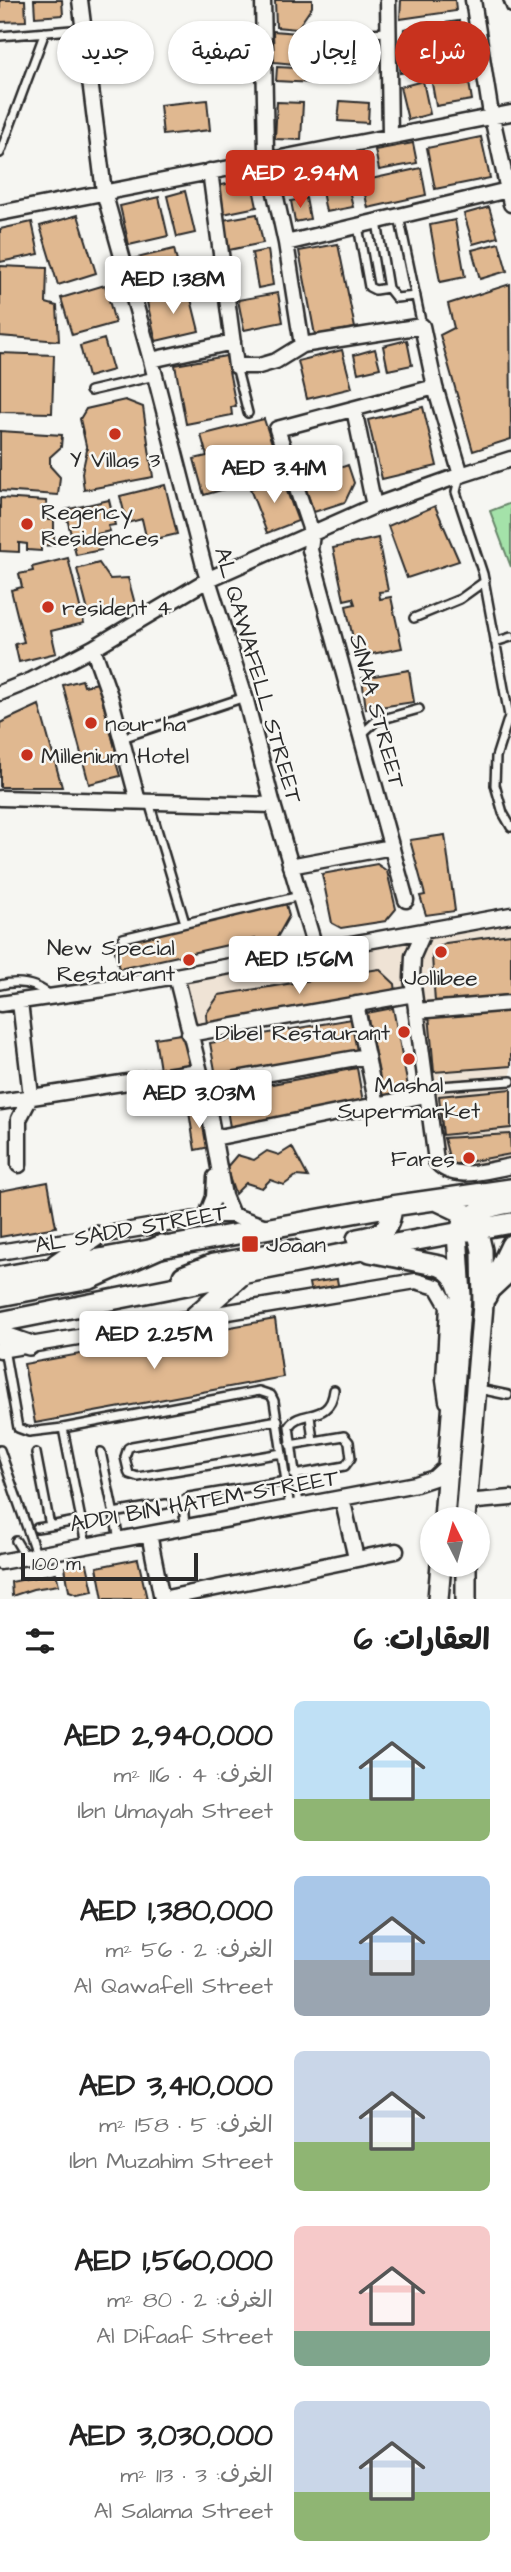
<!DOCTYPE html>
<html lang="ar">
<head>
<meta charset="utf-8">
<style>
  body { margin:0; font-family:"Architects Daughter","Playpen Sans Arabic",sans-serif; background:#f6f6f6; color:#222; direction:rtl; height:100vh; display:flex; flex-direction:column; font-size:26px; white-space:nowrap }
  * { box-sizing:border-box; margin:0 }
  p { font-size:23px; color:#767676 }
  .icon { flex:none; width:38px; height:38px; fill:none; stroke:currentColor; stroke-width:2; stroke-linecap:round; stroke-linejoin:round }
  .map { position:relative; height:1599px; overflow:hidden; direction:ltr }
  .side { display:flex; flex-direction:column; background:#fff; flex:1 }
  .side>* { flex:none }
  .top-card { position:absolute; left:21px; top:21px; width:469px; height:63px; direction:rtl; display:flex; gap:14px }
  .needle { width:46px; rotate:354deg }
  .buttons { position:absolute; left:420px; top:1507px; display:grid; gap:14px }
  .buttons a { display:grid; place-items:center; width:70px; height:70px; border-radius:50%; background:#fff; box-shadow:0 2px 5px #0004; font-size:35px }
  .scale { position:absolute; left:21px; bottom:18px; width:177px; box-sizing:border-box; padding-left:7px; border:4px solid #2b2b2b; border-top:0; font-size:19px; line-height:24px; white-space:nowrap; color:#2b2b2b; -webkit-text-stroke:5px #f6f6f2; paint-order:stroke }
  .price { position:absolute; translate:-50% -60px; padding:0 16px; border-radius:7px; background:#fff; color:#222; font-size:23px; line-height:46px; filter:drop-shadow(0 2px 4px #0008) }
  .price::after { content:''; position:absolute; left:50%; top:42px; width:21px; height:16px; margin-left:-10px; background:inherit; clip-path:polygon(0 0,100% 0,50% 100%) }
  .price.selected { background:#c8321e; color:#fff }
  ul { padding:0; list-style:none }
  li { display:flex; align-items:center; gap:21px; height:175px; padding:0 21px }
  li span { display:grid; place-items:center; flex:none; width:196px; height:140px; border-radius:10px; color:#555 }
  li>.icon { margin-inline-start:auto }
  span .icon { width:84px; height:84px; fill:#fffc; stroke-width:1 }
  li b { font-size:30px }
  h2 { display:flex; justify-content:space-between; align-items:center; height:84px; padding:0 21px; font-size:30px }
  .tag { padding:0 24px; border-radius:32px; background:#fff; box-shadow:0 2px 5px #0004; font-size:24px; line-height:63px }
  .tag.selected { background:#c8321e; color:#fff }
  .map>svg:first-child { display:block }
  .built { fill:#efe3d5 }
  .green { fill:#a4e2a9; stroke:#68866a; stroke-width:2 }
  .building { fill:#e0b890; stroke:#2b2b2b; stroke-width:2 }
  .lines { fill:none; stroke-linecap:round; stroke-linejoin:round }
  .lane-casing { stroke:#2b2b2b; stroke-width:12 }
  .street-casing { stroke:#2b2b2b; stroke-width:19 }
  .secondary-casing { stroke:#2b2b2b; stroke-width:24 }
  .primary-casing { stroke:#2b2b2b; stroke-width:26 }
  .lane { stroke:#f6f6f2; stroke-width:7 }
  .street { stroke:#f6f6f2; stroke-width:14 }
  .secondary { stroke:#f6f6f2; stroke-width:19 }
  .primary { stroke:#f6f6f2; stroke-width:21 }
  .poi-dot { fill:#c8321e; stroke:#f6f6f2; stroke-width:2.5 }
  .labels { text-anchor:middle; stroke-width:5; stroke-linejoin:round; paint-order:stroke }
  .poi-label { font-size:23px; fill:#2b2b2b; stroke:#f6f6f2; text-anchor:start }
  .street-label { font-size:23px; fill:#2b2b2b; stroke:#f6f6f2 }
</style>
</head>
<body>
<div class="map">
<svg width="511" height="1599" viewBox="0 0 511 1599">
  <rect width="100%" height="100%" fill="#f6f6f2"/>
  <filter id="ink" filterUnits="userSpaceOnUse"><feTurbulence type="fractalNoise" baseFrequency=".0143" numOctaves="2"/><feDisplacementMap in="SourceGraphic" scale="14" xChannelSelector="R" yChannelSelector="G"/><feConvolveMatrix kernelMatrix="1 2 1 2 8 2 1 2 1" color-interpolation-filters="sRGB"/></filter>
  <g filter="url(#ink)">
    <!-- built -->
    <path class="built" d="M511,919V999L424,1005L420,935Z
      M413,937L418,994L192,1028L183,983Z
      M511,1005V1162L458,1170L437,1156L425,1010Z"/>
    <!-- green -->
    <path class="green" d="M511,503V567L490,511Z"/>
    <!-- building -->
    <path class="building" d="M0,0H25L26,21L0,22Z
      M34,0H62L63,15L35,17Z
      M275,0H312V7L297,29L276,27Z
      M401,0H455L456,11L400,19Z
      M459,21L465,64L400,73L404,29Z
      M273,31L298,33L295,64L274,62Z
      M277,67L315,69L314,83L276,81Z
      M467,71L472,100L436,106L431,78Z
      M423,81L430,114L408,120L400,87Z
      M207,100L210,130L163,135L160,105Z
      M340,101L369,103L368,123L338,121Z
      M277,102L303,103L301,140L275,139Z
      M481,137L490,178L435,189L427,148Z
      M413,143L417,163L379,170L375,150Z
      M421,168L426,195L368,208L362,181Z
      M301,171L305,191L291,194L287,174Z
      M251,179L257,207L223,214L217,186Z
      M347,181L353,207L326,212L321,186Z
      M185,191L195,233L177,237L167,196Z
      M159,197L168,236L129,245L120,206Z
      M306,198L310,219L295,222L291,201Z
      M489,207L498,237L473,244L464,214Z
      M257,214L263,243L229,250L223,220Z
      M78,215L96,273L58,285L40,226Z
      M455,220L465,277L440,282L430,225Z
      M32,222L39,254L0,262V229Z
      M499,243L507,271L480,279L472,250Z
      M338,244L355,328L315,335L299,251Z
      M174,249L182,283L141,293L133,259Z
      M268,250L273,285L258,288L252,253Z
      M0,266L47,268L46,303L57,306L59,341L0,336Z
      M510,284L511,439L473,451L440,335L454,328L448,304Z
      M105,285L115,323L72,335L61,298Z
      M189,291L199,331L156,341L147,302Z
      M278,293L283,322L244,330L238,300Z
      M104,339L113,370L88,377L80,346Z
      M407,340L412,365L388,370L383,346Z
      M375,349L380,368L358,373L354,355Z
      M342,350L352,388L307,399L298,361Z
      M0,353L54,355L52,413L0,412Z
      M226,356L236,406L231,407L232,415L186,424L175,365Z
      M125,400L143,407L153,477L84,490L82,473L87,450L80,419L86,409Z
      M423,407L437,466L382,479L368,420Z
      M264,419L279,465L240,476L242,484L204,495L194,459L207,456L201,435Z
      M0,431L62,435L61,447L50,457V466L60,477L58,495L0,491Z
      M348,465L354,483L345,502L314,512L303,481Z
      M282,478L298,521L267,533L250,489Z
      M165,485L177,534L147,541L142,519L127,523L120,496Z
      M0,498L46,501L48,520H54V545L41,546V551L27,550V544L19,543V552L0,551Z
      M109,500L115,525L108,526L110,531L97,534L101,550L76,555L65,510Z
      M435,506L459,561L407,578L388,526Z
      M378,538L388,591L379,592L380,599L391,597L402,648L357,657L346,606L355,604L353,598L344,600L333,548Z
      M68,558L84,623L51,631L56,653L19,662L15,644L24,642L11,590L22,587L19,574L33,571L32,567Z
      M99,563L110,579L128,578L135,604L89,615L77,569Z
      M409,670L414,702L366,709L362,678Z
      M82,680L84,686L98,683L118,759H115L120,776L89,784L63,685Z
      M39,705L62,787H0V723Z
      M445,835L455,911L426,915L420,896L425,895L410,840Z
      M377,864L387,871L396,909L386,921L341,928L332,923L322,874Z
      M286,904L289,916L271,948L258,951L255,939L119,969L113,943Z
      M511,934V995L435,1002L432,956L438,947L446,943Z
      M379,969L395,984L396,993L207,1025L206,1014L219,995Z
      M511,1007V1066L434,1072L429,1014Z
      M393,1008L410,1097L384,1102L367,1013Z
      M352,1019L358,1052L216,1076L210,1043Z
      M187,1033L193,1061L187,1066L160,1070L155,1038Z
      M357,1068L363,1102L230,1127L224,1093Z
      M511,1089V1128L443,1135L439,1096Z
      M204,1110L210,1147L195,1150L189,1112Z
      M510,1134L511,1154L451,1165L444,1138Z
      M292,1147L308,1177L296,1176L284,1185L270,1180L262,1188L246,1183L235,1194L226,1168L237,1155L254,1160L267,1151L279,1155Z
      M48,1182L56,1227L0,1237V1191Z
      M337,1279L339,1290L311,1294L309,1283Z
      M275,1319L283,1377L35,1423L24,1364Z
      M138,1559L147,1599H103L97,1567Z
      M87,1564L93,1591L77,1594L69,1591L65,1567Z
      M56,1573L59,1585L33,1589L12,1596L11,1582Z"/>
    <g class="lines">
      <!-- lane casing -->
      <g class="lane-casing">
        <path id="lane" d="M508,0L511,8
          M331,35L387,32
          M0,36L83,29
          M0,153L45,32
          M399,216L422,326
          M377,222L388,288L396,298L416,296
          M358,226L369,287L375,290L388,288
          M236,366L248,413
          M90,391L155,376
          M460,475L456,492L483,574L509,716L496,757L495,785L503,813L511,827
          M414,618L460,599L485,581
          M495,642L511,637
          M362,734L376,721L419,709
          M122,738L245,697
          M149,802L185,923
          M123,938L300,896
          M0,985C19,980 37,984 51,996
          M426,1087L511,1081
          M4,1349L18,1428L29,1432L63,1428
          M479,1389L508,1395
          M310,1416L313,1441
          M278,1420L132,1446L128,1448L125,1457L129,1474L138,1477L282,1453
          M290,1445L344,1436L349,1442L351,1458L345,1466L294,1475
          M0,1450L36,1554
          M101,1452L119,1539
          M36,1453L50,1526L81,1520
          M299,1505L289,1426C301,1408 330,1424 334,1390
          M113,1513L166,1504
          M185,1527L183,1501L189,1497L286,1481
          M37,1528L50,1526
          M16,1541L25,1556
          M86,1545L63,1428L259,1391L271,1395L274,1401L290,1508"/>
      </g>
      <!-- street casing -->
      <g class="street-casing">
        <path id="street" d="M80,0L104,192L151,360L205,570L245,697L273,805L316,951
          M263,0L266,152L286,243L302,345
          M388,0L390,136
          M473,0L490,108L511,204
          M210,171L236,366H259L276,361L302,345L422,326L435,387L461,475
          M0,213L511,113
          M286,243L508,190
          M151,360L233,342
          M354,409L374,506
          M93,648L110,696L138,801
          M0,693L32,680L93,648L209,579L374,506L461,475L511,459
          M0,798L273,805
          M290,866L392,847
          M406,900L310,550L312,534L277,429L435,387
          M424,931L413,956L412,978L436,1161C452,1183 488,1170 511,1166
          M176,976L207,1100L224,1196L232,1215
          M0,1004L104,989L511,915
          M356,1004L377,1105
          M416,1011L511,1003
          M189,1034L414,994
          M203,1085L367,1056
          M0,1102L198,1071
          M214,1138L426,1095
          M19,1165V1119L31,1096L20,1002
          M206,1217L214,1197L215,1177
          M0,1252L220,1215H232L269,1228
          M494,1289L511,1273
          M0,1350L416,1281L437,1287L448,1306L444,1380L447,1401
          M342,1498L356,1558
          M466,1502L511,1498
          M149,1534L162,1599
          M0,1562L416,1484L434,1478L448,1465
          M162,1599L396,1551"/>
      </g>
      <!-- secondary casing -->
      <g class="secondary-casing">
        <path id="secondary" d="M438,1201L470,1216L475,1221L482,1250L483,1305L465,1519
          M462,1224C475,1210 493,1206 511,1203
          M357,1239C380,1235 390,1233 392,1206
          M370,1252L440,1266C453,1272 456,1280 460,1292
          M56,1264L96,1236
          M183,1276L213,1264L293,1250
          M0,1277L392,1206L511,1189
          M486,1297L511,1245
          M195,1316L244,1273
          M0,1322L362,1250L511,1223
          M0,1335L29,1345
          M444,1519L461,1296L457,1232
          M466,1564V1599
          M438,1599L441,1564"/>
      </g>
      <!-- primary casing -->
      <g class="primary-casing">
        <path id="primary" d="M0,1295L90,1278L162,1246"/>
      </g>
      <!-- lane -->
      <use href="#lane" class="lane"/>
      <!-- street -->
      <use href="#street" class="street"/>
      <!-- secondary -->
      <use href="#secondary" class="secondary"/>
      <!-- primary -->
      <use href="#primary" class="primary"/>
    </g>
  </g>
  <!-- markers -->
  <g class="poi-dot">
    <circle cx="115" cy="434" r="7"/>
    <circle cx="27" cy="524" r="7"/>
    <circle cx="48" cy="607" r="7"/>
    <circle cx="91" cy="723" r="7"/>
    <circle cx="27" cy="755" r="7"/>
    <circle cx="441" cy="952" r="7"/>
    <circle cx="189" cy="960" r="7"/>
    <circle cx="404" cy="1032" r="7"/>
    <circle cx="409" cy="1059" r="7"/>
    <circle cx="469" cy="1158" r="7"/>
    <rect x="241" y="1235" width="18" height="18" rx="3.5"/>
  </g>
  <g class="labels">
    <!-- poi labels -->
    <g class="poi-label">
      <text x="115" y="467" text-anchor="middle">Y Villas 3</text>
      <text x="41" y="519">Regency<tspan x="41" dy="26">Residences</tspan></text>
      <text x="62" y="615">resident 4</text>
      <text x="105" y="731">nour ha</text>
      <text x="41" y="763">Millenium Hotel</text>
      <text x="175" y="955" text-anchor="end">New Special<tspan x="175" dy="26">Restaurant</tspan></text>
      <text x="441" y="985" text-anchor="middle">Jollibee</text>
      <text x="390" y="1040" text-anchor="end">Dibel Restaurant</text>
      <text x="409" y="1092" text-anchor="middle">Mashal<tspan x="409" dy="26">Supermarket</tspan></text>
      <text x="455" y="1166" text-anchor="end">Fares</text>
      <text x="266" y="1252">Joaan</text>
    </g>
    <!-- street labels -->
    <g class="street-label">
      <text transform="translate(259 675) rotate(74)" y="8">AL QAWAFELL STREET</text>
      <text transform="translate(378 711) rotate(75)" y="8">SINAA STREET</text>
      <text transform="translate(131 1228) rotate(-10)" y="8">AL SADD STREET</text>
      <text transform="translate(204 1500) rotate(-10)" y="8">ADDI BIN HATEM STREET</text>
    </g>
  </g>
</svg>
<div class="buttons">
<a><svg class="needle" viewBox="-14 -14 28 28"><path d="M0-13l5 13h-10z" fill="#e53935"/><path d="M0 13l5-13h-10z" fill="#767676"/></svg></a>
</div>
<div class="scale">100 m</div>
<b class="price selected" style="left:300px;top:210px">AED 2.94M</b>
<b class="price" style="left:173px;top:316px">AED 1.38M</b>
<b class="price" style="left:274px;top:505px">AED 3.41M</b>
<b class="price" style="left:299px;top:996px">AED 1.56M</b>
<b class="price" style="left:199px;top:1130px">AED 3.03M</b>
<b class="price" style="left:154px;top:1371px">AED 2.25M</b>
<div class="top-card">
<a class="tag selected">شراء</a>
<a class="tag">إيجار</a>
<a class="tag">تصفية</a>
<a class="tag">جديد</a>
</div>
</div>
<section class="side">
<h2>العقارات: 6<svg class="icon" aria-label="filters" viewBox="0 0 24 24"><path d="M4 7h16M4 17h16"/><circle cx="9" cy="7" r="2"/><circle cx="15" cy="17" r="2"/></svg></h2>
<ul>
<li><span style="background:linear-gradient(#bfe0f5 70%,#8fb573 0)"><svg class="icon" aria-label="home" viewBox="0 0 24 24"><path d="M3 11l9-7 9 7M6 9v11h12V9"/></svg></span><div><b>AED 2,940,000</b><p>الغرف: 4 · 116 m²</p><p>Ibn Umayah Street</p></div></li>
<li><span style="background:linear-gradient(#a9c7e8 60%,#9aa5b1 0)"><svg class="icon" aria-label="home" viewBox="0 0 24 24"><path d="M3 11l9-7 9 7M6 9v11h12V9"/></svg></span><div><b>AED 1,380,000</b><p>الغرف: 2 · 56 m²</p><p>Al Qawafell Street</p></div></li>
<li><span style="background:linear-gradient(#c9d6e8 65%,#8fb573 0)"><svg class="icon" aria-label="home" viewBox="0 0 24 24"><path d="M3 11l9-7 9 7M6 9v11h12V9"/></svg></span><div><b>AED 3,410,000</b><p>الغرف: 5 · 158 m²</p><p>Ibn Muzahim Street</p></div></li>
<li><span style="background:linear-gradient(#f6c9c9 75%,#7fa58c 0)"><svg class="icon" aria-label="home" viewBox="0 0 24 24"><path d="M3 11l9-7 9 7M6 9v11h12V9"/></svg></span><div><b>AED 1,560,000</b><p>الغرف: 2 · 80 m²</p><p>Al Difaaf Street</p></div></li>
<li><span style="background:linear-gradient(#c9d6e8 65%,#8fb573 0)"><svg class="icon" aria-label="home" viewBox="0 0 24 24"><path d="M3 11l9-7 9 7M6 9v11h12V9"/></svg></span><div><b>AED 3,030,000</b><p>الغرف: 3 · 113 m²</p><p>Al Salama Street</p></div></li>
</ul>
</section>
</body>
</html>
